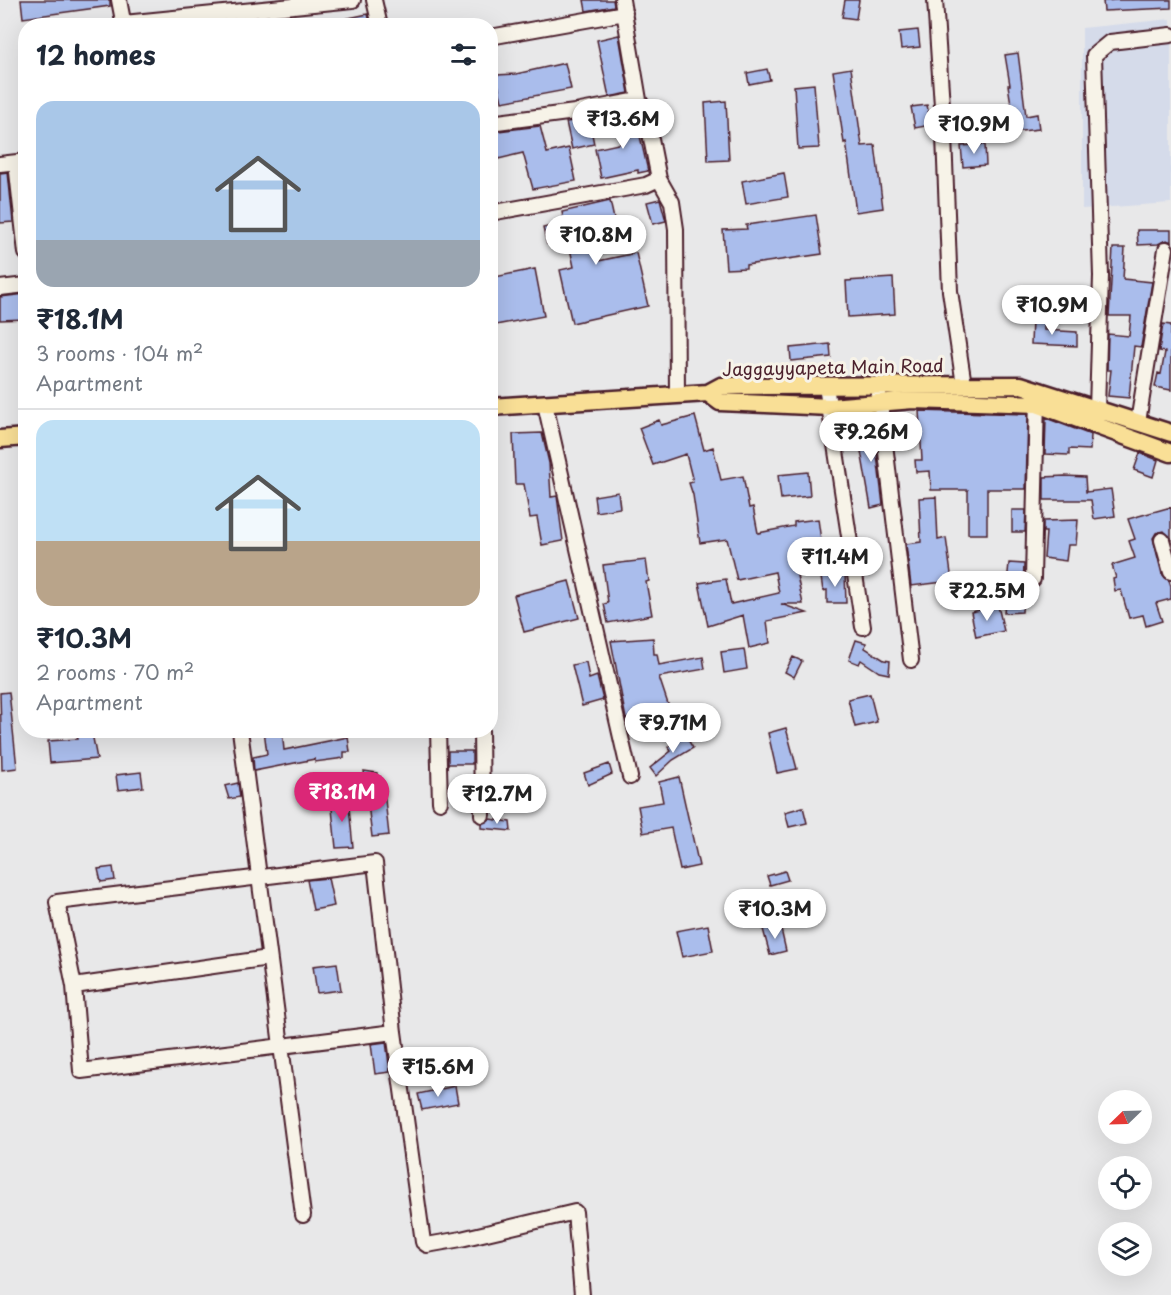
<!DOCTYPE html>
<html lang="en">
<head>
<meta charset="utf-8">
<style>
  body { margin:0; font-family:"Playpen Sans",sans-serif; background:#f6f6f7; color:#1f2937; height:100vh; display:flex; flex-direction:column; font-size:22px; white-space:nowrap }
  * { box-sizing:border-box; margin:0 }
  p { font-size:20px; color:#747a83 }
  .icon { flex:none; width:33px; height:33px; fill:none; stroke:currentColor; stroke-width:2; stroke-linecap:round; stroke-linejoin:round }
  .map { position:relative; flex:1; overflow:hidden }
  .panel { position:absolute; left:18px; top:18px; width:480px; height:720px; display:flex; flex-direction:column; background:#fff; border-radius:24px; box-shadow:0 6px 24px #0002 }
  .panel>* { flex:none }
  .needle { width:39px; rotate:247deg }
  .tools { position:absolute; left:1098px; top:1090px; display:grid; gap:12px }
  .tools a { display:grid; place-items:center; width:54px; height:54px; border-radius:50%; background:#fff; box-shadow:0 6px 24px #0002; font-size:30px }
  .price { position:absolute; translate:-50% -51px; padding:0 14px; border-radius:21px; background:#fff; color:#222; font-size:20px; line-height:39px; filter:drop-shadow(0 2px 3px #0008) }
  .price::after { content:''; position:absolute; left:50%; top:36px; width:18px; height:14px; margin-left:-9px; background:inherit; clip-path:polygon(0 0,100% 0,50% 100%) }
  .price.current { background:#db2777; color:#fff }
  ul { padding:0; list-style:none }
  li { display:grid; align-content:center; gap:12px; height:318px; padding:0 18px }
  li+li { border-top:2px solid #e0e1e3 }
  li span { display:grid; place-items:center; height:186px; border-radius:18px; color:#555 }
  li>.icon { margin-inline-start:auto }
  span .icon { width:108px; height:108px; fill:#fffc; stroke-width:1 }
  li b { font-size:26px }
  h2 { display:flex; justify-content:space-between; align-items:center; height:72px; padding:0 18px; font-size:26px }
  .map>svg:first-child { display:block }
  .built { fill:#d5dbea }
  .building { fill:#aabdec; stroke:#4a1f2b; stroke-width:1.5 }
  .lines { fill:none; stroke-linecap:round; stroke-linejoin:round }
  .minor-casing { stroke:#4a1f2b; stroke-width:18 }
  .major-casing { stroke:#4a1f2b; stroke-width:21 }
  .minor { stroke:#f7f3e8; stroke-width:14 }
  .major { stroke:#f9df96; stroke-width:16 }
  .labels { text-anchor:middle; stroke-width:6; stroke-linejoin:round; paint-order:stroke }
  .street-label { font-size:18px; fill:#4a1f2b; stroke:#f7f3e8 }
</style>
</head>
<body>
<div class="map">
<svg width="1171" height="1295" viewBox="0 0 1171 1295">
  <rect width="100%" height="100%" fill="#e8e8e9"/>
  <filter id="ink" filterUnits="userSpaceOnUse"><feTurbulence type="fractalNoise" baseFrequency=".0167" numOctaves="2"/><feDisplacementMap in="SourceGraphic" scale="12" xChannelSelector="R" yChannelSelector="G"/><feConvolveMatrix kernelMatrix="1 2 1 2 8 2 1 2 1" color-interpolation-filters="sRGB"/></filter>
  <g filter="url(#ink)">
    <!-- built -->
    <path class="built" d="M1171,19V203L1082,209V28Z"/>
    <!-- building -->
    <path class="building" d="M21,0H110V6L23,18Z
      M584,0H613L614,6L586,11Z
      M845,0H859L856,19L842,17Z
      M1117,0H1171V8L1104,11L1103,1Z
      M368,14L371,26H335L334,21Z
      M918,30L920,47L901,49L899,32Z
      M619,35L629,93L609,97L597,40Z
      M1018,53L1026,116L1037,114L1039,129L1013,132L1011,117H1013L1008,85H1010L1005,55Z
      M565,63L571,89L502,102L496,75L516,74Z
      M851,68L862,146L875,145L883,208L856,212L846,142L844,143L833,71Z
      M767,69L770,80L749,84L747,73Z
      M814,84L819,148L798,149L794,86Z
      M726,101L729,160L708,161L705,103Z
      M927,105L931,125L915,128L911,107Z
      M634,110L648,171L638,173V170L601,178L595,149L623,143L616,113Z
      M589,119L594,144L572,149L566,122Z
      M540,126L547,153L569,148L576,181L533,189L523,153L490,161V132Z
      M985,144L986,165L963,167L961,146Z
      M8,172L13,222L0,223V173Z
      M784,173L788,197L746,204L742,181Z
      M660,199L666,221L653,224L647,202Z
      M610,201L618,237L593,243L598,261L636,253L648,306L572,323L560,270L574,267L568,239L547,244L543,228L564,223L562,212Z
      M816,215L822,254L746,265V268L726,269L723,230L747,229L746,225Z
      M1137,230H1171V242L1167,240L1158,244L1138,245Z
      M1113,248H1125L1123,279L1152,282L1141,347L1134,346L1129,398L1108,396L1111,370H1107L1108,334L1129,336L1131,316H1109Z
      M535,269L544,316L490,326V278Z
      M893,278L895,314L848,317L846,281Z
      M26,294V319L0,320V297Z
      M1032,320H1044V330L1077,332V346L1031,344Z
      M1163,324L1171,325V390L1155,387L1158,373L1161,374L1165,352L1159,351Z
      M830,344L831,357L791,361L790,348Z
      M919,411L1028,414L1026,489H987V534H968V490H931L930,471L916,472L915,460H922Z
      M872,414L883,505L871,508L861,451L865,450L862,415Z
      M695,416L704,450L713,447L721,480L743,476L749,508L753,507L758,533L794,526V522L818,519L822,548L792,552L803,604H781L807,613L767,621L770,643L749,648L743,615L708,626L699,583L726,579L731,604L779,593L775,572L737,580L727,539L700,543L693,495L689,483L693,482L686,454L653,465L639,428L659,420L661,425Z
      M1046,418L1091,435L1090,450L1069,449V455L1045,454Z
      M542,433L549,463L551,497L557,496L563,541L542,545L537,517L530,518L524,484H515L513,434Z
      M1140,453L1158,460L1153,477L1134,470Z
      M808,472L810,496L781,499L778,475Z
      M1065,476L1085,477L1086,492L1111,489L1115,516L1094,519L1091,500H1044V477Z
      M618,492L620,508L596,512L594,496Z
      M936,497L938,540L946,538L952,581L911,586L906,544L921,542L919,498Z
      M1171,507V539L1164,531L1156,533L1153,538L1162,574L1169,581L1171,587V599L1156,603L1162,621L1146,626L1143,615L1129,618L1121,590L1115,591L1113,579L1116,578L1112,565L1135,558L1129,541L1135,539L1128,519Z
      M1012,510H1026L1025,532H1012Z
      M1078,520L1076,545H1068L1066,561L1044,558L1046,532H1043V521Z
      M646,560L649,581L646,582L652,615L608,623L604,604L608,603L603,565Z
      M1009,563L1024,564L1022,612L1004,613Z
      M845,574L846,603H827V590L823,591L821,577Z
      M569,581L579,618L524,632L514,595Z
      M998,606L1004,631L976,637L971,612Z
      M653,638L654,654H657L659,665L703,657L705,669L659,677L670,710L648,717L654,733L639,739L630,718L626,719L611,641Z
      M856,640L866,643L865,648L884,660L890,661L889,674L879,672L861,660L859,664L849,660Z
      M744,649L747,669L724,673L721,652Z
      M793,657L802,661L794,677L785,672Z
      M586,662L589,679L597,676L603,700L582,706L572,665Z
      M9,692L17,768L2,770L0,693Z
      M870,694L877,722L855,727L848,699Z
      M786,728L797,769L777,773L768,733Z
      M264,730H282L284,750L348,737L350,752H344V758L315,762V759L254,771L253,757L267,754Z
      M92,733L97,759L50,763L48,741L78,739L77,735Z
      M684,733L693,748L673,760L656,776L650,768L671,751L668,747Z
      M448,751H472V764H448Z
      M609,764L612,774L588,785L584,773Z
      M364,771L377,773L375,792L384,791L389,835L372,837Z
      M141,772L143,787L118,790L116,775Z
      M679,777L699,866L680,870L671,828L643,833L638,806L663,802L659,782Z
      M238,783L240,797L229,799L225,786Z
      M508,788L535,789L539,804L529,806H507Z
      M348,797L353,847L336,848L331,799Z
      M803,807L807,823L789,827L785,812Z
      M490,819L510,822L511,831L481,828V824Z
      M113,867L115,880L101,882L98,869Z
      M785,871L788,880L770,885L767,876Z
      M328,878L334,906L313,910L307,880Z
      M708,925L713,951L682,957L676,931Z
      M780,925L786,951L770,955L763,929Z
      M337,963L341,990L317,993L313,966Z
      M386,1042L390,1072L375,1074L371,1044Z
      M455,1086L458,1103L422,1110L418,1094Z"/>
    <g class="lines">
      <!-- minor casing -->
      <g class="minor-casing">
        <path id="minor" d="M119,0L124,26
          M374,0L380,26
          M622,0L639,100L646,113L659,179L672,202L676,229L677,395
          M935,0L944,136L950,291L964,385
          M124,23L353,0
          M490,37L625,13
          M490,123L575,112L639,100
          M16,163L26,253
          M0,164L26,161
          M490,213L646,185L659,179
          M0,288L26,285
          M826,386L863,627
          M879,394L911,660
          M545,404L630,777
          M1097,409L1101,276L1094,55L1110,42L1171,35
          M1138,422L1166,249
          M1162,540L1171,572
          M1033,579L1037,396
          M240,730L303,1215
          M438,730L440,802
          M481,730L482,815
          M74,986L269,958
          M394,1032L81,1071L74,986L57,902L375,863L394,1032L423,1242L427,1245L461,1239L575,1212L582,1295"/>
      </g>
      <!-- major casing -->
      <g class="major-casing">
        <path id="major" d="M708,393L720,402L830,407L913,400L1037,404L1171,453
          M490,407L708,393L721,386L1021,385L1171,433
          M0,439L26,437"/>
      </g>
      <!-- minor -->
      <use href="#minor" class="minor"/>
      <!-- major -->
      <use href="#major" class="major"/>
    </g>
  </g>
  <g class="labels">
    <!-- street labels -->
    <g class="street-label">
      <text transform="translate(833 368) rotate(-1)" y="6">Jaggayyapeta Main Road</text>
    </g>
  </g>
</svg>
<div class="tools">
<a><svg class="needle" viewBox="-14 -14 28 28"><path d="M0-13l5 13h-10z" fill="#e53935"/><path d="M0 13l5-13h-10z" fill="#747a83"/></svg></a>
<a><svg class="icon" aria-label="locate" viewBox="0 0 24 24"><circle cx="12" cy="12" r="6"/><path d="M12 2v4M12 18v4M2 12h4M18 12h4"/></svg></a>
<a><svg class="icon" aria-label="layers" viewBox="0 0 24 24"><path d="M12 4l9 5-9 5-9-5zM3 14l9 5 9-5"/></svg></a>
</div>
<b class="price" style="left:623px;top:150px">₹13.6M</b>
<b class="price" style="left:974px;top:155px">₹10.9M</b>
<b class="price" style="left:596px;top:266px">₹10.8M</b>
<b class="price" style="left:1052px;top:336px">₹10.9M</b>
<b class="price" style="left:871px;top:463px">₹9.26M</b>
<b class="price" style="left:835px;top:588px">₹11.4M</b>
<b class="price" style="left:987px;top:622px">₹22.5M</b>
<b class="price" style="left:673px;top:754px">₹9.71M</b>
<b class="price current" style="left:342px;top:823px">₹18.1M</b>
<b class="price" style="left:497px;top:825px">₹12.7M</b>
<b class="price" style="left:775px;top:940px">₹10.3M</b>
<b class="price" style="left:438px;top:1098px">₹15.6M</b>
<section class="panel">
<h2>12 homes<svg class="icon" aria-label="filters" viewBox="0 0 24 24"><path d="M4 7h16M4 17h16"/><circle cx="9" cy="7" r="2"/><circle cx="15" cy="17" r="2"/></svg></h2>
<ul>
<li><span style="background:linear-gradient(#a9c7e8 75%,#9aa5b1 0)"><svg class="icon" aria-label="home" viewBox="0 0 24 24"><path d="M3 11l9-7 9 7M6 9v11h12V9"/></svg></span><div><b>₹18.1M</b><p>3 rooms · 104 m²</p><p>Apartment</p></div></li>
<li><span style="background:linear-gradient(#bfe0f5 65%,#b9a48a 0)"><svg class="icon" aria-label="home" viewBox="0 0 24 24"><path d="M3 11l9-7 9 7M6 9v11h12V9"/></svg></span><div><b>₹10.3M</b><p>2 rooms · 70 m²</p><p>Apartment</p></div></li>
</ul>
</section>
</div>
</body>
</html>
